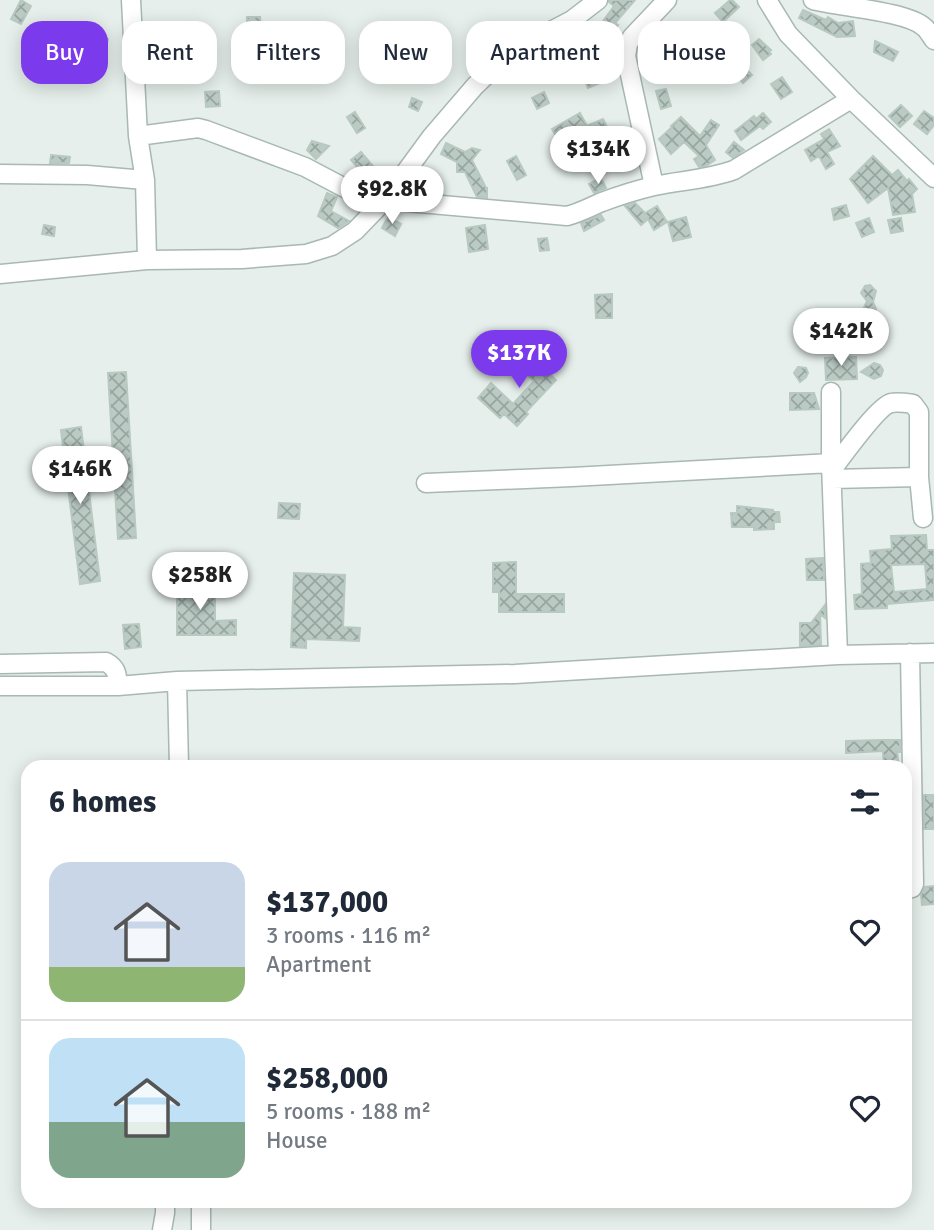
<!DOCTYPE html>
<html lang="en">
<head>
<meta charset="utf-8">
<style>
  body { margin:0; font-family:Signika,sans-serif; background:#f6f6f7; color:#1f2937; height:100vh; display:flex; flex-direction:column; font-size:26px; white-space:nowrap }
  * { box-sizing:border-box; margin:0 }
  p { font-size:23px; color:#747a83 }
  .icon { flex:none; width:38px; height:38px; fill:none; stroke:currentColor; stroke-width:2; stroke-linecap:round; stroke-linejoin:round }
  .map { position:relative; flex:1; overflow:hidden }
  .side { position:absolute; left:21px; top:760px; width:891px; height:448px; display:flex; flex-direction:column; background:#fff; border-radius:21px; box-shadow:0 4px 18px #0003 }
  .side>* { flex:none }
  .banner { position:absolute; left:21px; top:21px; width:892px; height:63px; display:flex; gap:14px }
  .price { position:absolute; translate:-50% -60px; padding:0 16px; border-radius:24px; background:#fff; color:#222; font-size:23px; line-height:46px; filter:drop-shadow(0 2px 4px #0008) }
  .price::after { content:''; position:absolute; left:50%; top:42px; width:21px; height:16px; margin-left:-10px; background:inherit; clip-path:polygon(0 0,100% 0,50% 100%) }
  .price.selected { background:#7c3aed; color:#fff }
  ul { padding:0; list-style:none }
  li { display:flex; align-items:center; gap:21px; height:175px; padding:0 28px }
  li+li { border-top:2px solid #e0e1e3 }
  li span { display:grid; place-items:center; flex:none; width:196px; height:140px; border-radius:21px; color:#555 }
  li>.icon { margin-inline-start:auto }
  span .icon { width:84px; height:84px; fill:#fffc; stroke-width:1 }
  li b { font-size:30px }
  h2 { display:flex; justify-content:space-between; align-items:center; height:84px; padding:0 28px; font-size:30px }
  .pill { padding:0 24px; border-radius:21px; background:#fff; box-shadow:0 4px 18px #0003; font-size:24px; line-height:63px }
  .pill.selected { background:#7c3aed; color:#fff }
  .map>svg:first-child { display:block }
  .building { fill:url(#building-cross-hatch); stroke:#b8c9c2; stroke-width:2; fill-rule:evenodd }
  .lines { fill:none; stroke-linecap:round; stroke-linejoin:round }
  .minor-casing { stroke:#a8b8b2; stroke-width:21 }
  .minor { stroke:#fff; stroke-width:18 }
</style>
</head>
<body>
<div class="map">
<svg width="934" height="1230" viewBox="0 0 934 1230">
  <defs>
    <pattern id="building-cross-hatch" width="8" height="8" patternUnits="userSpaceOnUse" patternTransform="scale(1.75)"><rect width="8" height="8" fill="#bbcac4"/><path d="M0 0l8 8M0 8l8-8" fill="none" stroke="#98a6a0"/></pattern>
  </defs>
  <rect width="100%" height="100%" fill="#e6efeb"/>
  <!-- building -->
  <path class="building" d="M21,0L31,6L21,24L11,19Z
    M609,0H635L615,23L618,25L610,36L598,28L614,6L609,2Z
    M730,0H732L739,7L723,22L715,13Z
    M803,10L826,20L828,17L838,23L853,21L855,36L837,37L799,18Z
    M247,17H260L261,27L247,28Z
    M659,27L665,34L657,41L651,34Z
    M501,33L505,42L492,51L487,39Z
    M96,36L108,39L105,51L93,48Z
    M759,39L771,50L769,51L771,54L763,60L752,45Z
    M875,41L898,52L893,61L874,52Z
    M584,43L589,57L598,49L608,64L600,69L605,81L588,88L583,76L571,70Z
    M743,66L752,75L743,83L735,74Z
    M782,77L792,92L781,99L771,84Z
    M666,89L671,106L661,109L656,91Z
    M219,91L220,106L206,107L205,92Z
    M544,92L549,103L537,109L532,98Z
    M412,98L422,102L418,111L409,107Z
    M901,105L912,116L900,127L889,116Z
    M924,111L934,118V125L927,134L914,124Z
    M355,112L365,128L357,133L347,117Z
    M580,113L587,126L603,119L608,129L588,137L593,151L579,155L571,131L558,139L552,129Z
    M763,113L771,122L763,129L760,126L741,140L735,131L754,116L756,119Z
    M681,117L700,136L711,120L719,125L706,145L715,160L706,166L699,167L694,159L699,156L684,142L671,154L659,139L672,127L671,126Z
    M829,129L840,146L827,152L834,164L826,169L819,156L811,161L805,150L824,139L821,134Z
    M312,141L329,146L316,159L307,150Z
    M734,142L744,150L733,158L726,152Z
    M446,143L465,152L472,148L480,150L472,160L486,188H487V198L477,197L465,172H457V162L441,154Z
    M361,152L373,166L363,174L351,160Z
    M620,154L625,166L616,170L610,158Z
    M51,155L70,157L69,163H50Z
    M516,156L526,175L517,180L507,161Z
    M873,156L892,175L898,170L907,181L909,179L917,189L912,194L915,212L893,215L888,188L868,203L850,179Z
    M601,178L606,188L594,193L589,184Z
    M327,193L337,197L331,211L349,221L338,228L318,216Z
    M635,203L645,213L657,206L667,222L654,230L648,219L641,225L625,206Z
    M846,205L849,216L834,220L832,209Z
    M601,215L604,220L584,231L581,223Z
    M388,217L401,224L395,236L382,228Z
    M686,217L691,237L673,241L668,222Z
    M869,218L874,232L862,237L856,223Z
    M901,218L903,231L891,233L888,220Z
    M44,225L55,227L54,236L42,234Z
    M485,225L488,249L469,252L466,228Z
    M547,238L549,250L540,251L538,239Z
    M870,285L876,291L873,302L876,309L873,318L878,327L876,331L871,333L865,329V324L869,319L863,310L867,301L861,293L865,286Z
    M612,294V318H596L595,295Z
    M521,347L556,380L526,412L528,414L517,426L504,414L500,418L478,398L491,383L513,404L534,381L510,359Z
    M856,357L857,379L826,380L825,358Z
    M874,363L880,365L883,370L881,376L874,379L861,372Z
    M798,367L806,368L808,373L806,377L800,382L794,373Z
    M126,372L136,538L118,539L108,373Z
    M790,393H814L819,409L790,410Z
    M81,427L100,581L80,584L61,430Z
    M279,503L300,504L299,519L278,518Z
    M737,506L773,510V512H779L780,522H774V529L754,530V527H732L731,513H737Z
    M926,535L927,550H934V600L887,604V608L855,609L854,595L862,594L861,564L871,563L870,551L892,549L891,536ZM925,564L927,589L894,592L891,565Z
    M823,558L824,580H807L806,559Z
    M516,562V594H564V612H499V592H493V563Z
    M294,573L345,575L343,627L360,628L359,641L306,639V648L291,647Z
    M177,584H215V621L236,620V635H177Z
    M825,605V618L820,614L821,645L800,646V623H811Z
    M139,624L141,647L125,649L123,625Z
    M882,740H900V752H897L899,766H884L883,751L846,753V741Z
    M924,795H934V829H924Z
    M934,886V904L922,905L921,894L925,887Z"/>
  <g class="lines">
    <!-- minor casing -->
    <g class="minor-casing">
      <path id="minor" d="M131,0L138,136L145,180L147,260
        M767,0L788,34L851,99L934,178
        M813,0C839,7 906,11 924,27C928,30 931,36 934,40
        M138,136L198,128L206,130L305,167L379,206
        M0,174L87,175L145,180
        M654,186L626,56L628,44L632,37L667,0
        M385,200L567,216C579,213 590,207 602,202C618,196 637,190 654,186C682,180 706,180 734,170L851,99
        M0,274L147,260L242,259L306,254L332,246L355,231L385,200L432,136L475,86L509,53L572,20L598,0
        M831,392V463L838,655
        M831,471C841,458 878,406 891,403C897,402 906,403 913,404L919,412V477L923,518
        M832,479L919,477
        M426,483L572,477L831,463
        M0,664L106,662C117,668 117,674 118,686
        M177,681L179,766
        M0,686H118L177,681L515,674L838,655L934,653
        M905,889L912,888L914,884L910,653
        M201,1200V1230
        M162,1230L165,1213V1200"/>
    </g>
    <!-- minor -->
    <use href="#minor" class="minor"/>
  </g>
</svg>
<b class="price" style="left:598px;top:186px">$134K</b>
<b class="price" style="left:392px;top:226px">$92.8K</b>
<b class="price" style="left:841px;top:368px">$142K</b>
<b class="price selected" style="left:519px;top:390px">$137K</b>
<b class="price" style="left:80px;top:506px">$146K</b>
<b class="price" style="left:200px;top:612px">$258K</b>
<div class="banner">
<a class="pill selected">Buy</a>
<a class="pill">Rent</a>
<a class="pill">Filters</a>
<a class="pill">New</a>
<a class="pill">Apartment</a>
<a class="pill">House</a>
</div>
<section class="side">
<h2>6 homes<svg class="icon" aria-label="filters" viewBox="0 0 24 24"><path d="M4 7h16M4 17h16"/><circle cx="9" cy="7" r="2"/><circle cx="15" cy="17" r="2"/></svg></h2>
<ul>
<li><span style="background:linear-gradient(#c9d6e8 75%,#8fb573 0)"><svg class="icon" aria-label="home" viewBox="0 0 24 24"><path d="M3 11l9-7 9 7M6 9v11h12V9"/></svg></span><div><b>$137,000</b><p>3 rooms · 116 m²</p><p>Apartment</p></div><svg class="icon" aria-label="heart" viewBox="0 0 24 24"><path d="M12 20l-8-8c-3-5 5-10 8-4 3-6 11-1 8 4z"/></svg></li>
<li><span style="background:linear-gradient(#bfe0f5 60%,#7fa58c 0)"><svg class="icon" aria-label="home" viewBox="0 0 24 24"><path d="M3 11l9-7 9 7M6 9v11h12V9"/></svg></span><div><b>$258,000</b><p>5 rooms · 188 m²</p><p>House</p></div><svg class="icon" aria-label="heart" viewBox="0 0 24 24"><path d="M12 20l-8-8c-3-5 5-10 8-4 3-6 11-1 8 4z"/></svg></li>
</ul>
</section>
</div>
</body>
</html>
